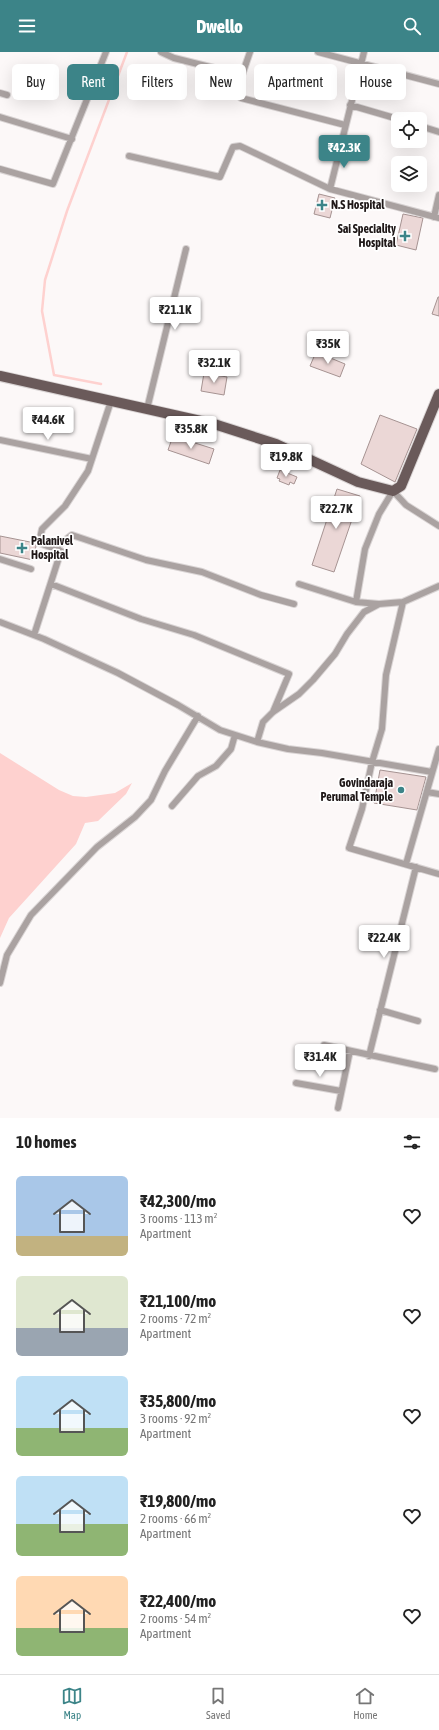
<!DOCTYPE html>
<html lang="en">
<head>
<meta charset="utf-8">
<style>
  body { margin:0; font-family:"Asap Condensed",sans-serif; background:#f6f6f6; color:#222; height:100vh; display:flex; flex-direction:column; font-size:15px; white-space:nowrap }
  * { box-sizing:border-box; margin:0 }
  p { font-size:13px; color:#767676 }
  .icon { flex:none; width:22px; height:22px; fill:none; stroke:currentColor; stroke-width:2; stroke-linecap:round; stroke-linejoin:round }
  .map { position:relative; height:1066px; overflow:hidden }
  .side { display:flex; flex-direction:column; background:#fff; flex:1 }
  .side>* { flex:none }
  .top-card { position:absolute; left:12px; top:12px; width:415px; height:36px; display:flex; gap:8px }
  .controls { position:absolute; left:391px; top:60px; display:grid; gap:8px }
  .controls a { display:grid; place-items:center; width:36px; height:36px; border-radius:6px; background:#fff; box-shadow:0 4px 16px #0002; font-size:20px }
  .price { position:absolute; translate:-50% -34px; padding:0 9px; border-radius:4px; background:#fff; color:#222; font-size:13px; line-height:26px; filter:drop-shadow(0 1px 2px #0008) }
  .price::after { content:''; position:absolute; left:50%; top:24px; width:12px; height:9px; margin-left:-6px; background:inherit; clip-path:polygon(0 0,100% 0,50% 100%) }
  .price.on { background:#3c8488; color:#fff }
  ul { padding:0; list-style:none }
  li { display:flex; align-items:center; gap:12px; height:100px; padding:0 16px }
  li span { display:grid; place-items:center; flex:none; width:112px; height:80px; border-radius:6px; color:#555 }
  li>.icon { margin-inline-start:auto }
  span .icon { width:48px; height:48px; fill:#fffc; stroke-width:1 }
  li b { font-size:17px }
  h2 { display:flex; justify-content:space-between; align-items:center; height:48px; padding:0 16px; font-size:17px }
  .chip { padding:0 14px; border-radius:6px; background:#fff; box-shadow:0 4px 16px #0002; font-size:14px; line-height:36px }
  .chip.on { background:#3c8488; color:#fff }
  header { display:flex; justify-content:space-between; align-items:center; height:52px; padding:0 16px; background:#3c8488; color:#fff; font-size:18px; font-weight:800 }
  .tabs { display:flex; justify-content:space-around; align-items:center; height:56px; border-top:1px solid #e0e0e0; background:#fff; font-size:11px; color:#767676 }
  .tabs a { display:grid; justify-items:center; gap:2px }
  .tabs .on { color:#3c8488 }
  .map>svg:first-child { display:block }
  .water { fill:#fed1cf }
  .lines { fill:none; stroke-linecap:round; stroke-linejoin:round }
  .stream { stroke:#fed1cf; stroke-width:2.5 }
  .building { fill:#ebd7d6; stroke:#a69392 }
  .minor-casing { stroke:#d9d4d4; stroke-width:8 }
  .primary-casing { stroke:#d9d4d4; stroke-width:12 }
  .minor { stroke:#aaa2a1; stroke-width:6 }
  .primary { stroke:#6a5a5a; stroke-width:10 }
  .poi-dot { fill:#3c8488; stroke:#fff; stroke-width:1.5 }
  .labels { text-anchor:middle; stroke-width:3.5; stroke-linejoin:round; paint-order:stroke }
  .poi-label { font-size:12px; font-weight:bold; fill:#1f1818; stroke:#fff; text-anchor:start }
</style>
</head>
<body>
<header><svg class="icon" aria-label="menu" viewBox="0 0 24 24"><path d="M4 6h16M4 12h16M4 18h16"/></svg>Dwello<svg class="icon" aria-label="search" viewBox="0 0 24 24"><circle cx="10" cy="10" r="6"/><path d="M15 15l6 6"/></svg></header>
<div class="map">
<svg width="439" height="1066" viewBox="0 0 439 1066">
  <rect width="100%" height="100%" fill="#fcf8f8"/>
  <!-- water -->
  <path class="water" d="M0,701L59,738L73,744L86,745L115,741L132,731L126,742L98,769L85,771L76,792L9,866L0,886Z"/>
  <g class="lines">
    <!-- stream -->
    <path class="stream" d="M101,332L54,323L42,259L45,228L67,159L127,0"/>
  </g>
  <!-- building -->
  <path class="building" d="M319,142L335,146L330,166L314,162Z
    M403,162L423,166L416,198L396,193Z
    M438,245H439V264L432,262Z
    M316,300L345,312L340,325L310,314Z
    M204,321L227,325L224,343L201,339Z
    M380,363L417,377L395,430L361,412Z
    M173,384L214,397L209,412L168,398Z
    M280,418L297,425L294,432L290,430L289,433L279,429L280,427L277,426Z
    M337,437L360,444L334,520L312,513Z
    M0,484L35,491L36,494L33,508L0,501Z
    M380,718L426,725L417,758L374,751Z"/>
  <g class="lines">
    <!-- minor casing -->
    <g class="minor-casing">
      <path id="minor" d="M161,0L174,6L242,23
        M250,0L242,23L241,46L345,73
        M318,0L439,32
        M364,0L330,137L439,166
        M0,41L7,43
        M350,53L398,67
        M0,65L72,87
        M420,74L439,80
        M129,104L220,125L233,95L240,94L330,137
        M0,117L53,132L106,0
        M434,165L439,143
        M147,357L186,197
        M0,388L92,407
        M55,496L72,483L146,508L202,520L261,543L294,552
        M0,507L31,517
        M51,532L141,567L194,583L289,622L273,660
        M299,532L356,550L379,552
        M356,550L365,497L379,462L393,439L406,453L439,474
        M403,550L386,623L382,677L372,710L362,757L349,796L439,822
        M0,570L44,587L118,621L178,653L220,678L257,690L288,697L322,701L432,720
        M34,583L61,499L39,491L42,477L65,454L88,419L111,349
        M257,690L263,670L273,660L299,642L313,628L335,602L347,582L364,560L379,552L403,550L439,534
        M427,740L439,742
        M172,754L198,724L216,714L231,697L235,683
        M406,812L439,697
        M0,931L7,903L31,863L97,795L135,765L151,748L165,719L198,664
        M380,958L418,969
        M324,993L435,1017
        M369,1004L416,815
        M296,1031L341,1039
        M338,1056L350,999"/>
    </g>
    <!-- primary casing -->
    <g class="primary-casing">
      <path id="primary" d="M0,324L214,372L276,392L358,430L393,439L401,434L439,342"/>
    </g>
    <!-- minor -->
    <use href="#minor" class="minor"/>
    <!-- primary -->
    <use href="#primary" class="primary"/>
  </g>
  <!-- markers -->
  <g class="poi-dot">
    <path d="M320 147h4v4h4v4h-4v4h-4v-4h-4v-4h4z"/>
    <path d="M403 178h4v4h4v4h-4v4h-4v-4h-4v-4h4z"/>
    <path d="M20 490h4v4h4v4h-4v4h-4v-4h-4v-4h4z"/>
    <circle cx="401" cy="738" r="4"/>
  </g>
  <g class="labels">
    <!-- poi labels -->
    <g class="poi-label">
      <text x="331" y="157">N.S Hospital</text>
      <text x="396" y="181" text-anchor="end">Sai Speciality<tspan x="396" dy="14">Hospital</tspan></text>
      <text x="31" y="493">Palanivel<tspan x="31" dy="14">Hospital</tspan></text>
      <text x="393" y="735" text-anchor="end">Govindaraja<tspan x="393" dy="14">Perumal Temple</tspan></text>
    </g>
  </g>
</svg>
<div class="controls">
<a><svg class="icon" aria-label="locate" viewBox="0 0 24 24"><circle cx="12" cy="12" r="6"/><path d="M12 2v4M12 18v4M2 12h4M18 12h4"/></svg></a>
<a><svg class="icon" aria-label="layers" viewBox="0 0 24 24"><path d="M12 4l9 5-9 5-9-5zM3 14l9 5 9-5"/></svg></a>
</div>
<b class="price on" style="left:344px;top:117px">₹42.3K</b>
<b class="price" style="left:175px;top:279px">₹21.1K</b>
<b class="price" style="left:328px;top:313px">₹35K</b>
<b class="price" style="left:214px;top:332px">₹32.1K</b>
<b class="price" style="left:48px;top:389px">₹44.6K</b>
<b class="price" style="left:191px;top:398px">₹35.8K</b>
<b class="price" style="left:286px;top:426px">₹19.8K</b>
<b class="price" style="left:336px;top:478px">₹22.7K</b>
<b class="price" style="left:384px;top:907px">₹22.4K</b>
<b class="price" style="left:320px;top:1026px">₹31.4K</b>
<div class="top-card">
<a class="chip">Buy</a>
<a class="chip on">Rent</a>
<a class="chip">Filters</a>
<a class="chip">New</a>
<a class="chip">Apartment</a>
<a class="chip">House</a>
</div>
</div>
<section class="side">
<h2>10 homes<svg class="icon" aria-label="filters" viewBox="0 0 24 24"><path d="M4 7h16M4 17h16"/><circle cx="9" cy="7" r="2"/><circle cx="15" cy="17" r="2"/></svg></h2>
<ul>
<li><span style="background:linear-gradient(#a9c7e8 75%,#c2b280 0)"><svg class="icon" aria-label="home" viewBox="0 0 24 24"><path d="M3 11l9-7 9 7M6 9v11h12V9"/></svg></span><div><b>₹42,300/mo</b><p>3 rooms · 113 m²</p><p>Apartment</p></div><svg class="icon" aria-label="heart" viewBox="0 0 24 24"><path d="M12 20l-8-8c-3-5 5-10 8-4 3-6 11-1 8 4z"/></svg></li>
<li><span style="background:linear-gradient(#dfe7d0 65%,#9aa5b1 0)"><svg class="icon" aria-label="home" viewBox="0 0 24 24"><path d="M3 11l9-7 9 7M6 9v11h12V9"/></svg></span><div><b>₹21,100/mo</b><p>2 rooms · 72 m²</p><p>Apartment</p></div><svg class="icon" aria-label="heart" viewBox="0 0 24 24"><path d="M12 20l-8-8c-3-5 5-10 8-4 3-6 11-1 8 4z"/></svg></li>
<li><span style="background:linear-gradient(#bfe0f5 65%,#8fb573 0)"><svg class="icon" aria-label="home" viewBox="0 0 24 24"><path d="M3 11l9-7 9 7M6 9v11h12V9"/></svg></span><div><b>₹35,800/mo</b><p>3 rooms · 92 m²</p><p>Apartment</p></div><svg class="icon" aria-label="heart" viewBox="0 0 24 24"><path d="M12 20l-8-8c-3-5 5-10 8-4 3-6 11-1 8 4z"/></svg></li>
<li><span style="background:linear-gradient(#bfe0f5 60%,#8fb573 0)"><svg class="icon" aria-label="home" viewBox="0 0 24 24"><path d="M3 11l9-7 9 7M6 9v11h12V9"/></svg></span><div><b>₹19,800/mo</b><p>2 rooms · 66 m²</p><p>Apartment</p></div><svg class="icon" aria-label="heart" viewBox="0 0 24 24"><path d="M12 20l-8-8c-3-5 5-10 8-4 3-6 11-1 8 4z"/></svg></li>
<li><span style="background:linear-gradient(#ffd9b3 65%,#8fb573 0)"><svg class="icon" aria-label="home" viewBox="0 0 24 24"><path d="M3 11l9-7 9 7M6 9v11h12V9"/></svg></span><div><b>₹22,400/mo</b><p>2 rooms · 54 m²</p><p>Apartment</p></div><svg class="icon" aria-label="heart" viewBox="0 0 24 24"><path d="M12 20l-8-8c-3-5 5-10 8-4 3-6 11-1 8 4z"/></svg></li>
</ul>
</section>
<nav class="tabs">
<a class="on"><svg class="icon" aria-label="map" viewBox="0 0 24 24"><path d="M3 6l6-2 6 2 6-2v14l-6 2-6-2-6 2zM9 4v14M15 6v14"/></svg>Map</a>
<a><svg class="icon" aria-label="saved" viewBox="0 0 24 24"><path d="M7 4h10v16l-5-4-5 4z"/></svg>Saved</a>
<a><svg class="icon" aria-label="home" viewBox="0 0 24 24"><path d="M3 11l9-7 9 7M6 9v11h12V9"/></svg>Home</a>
</nav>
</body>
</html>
